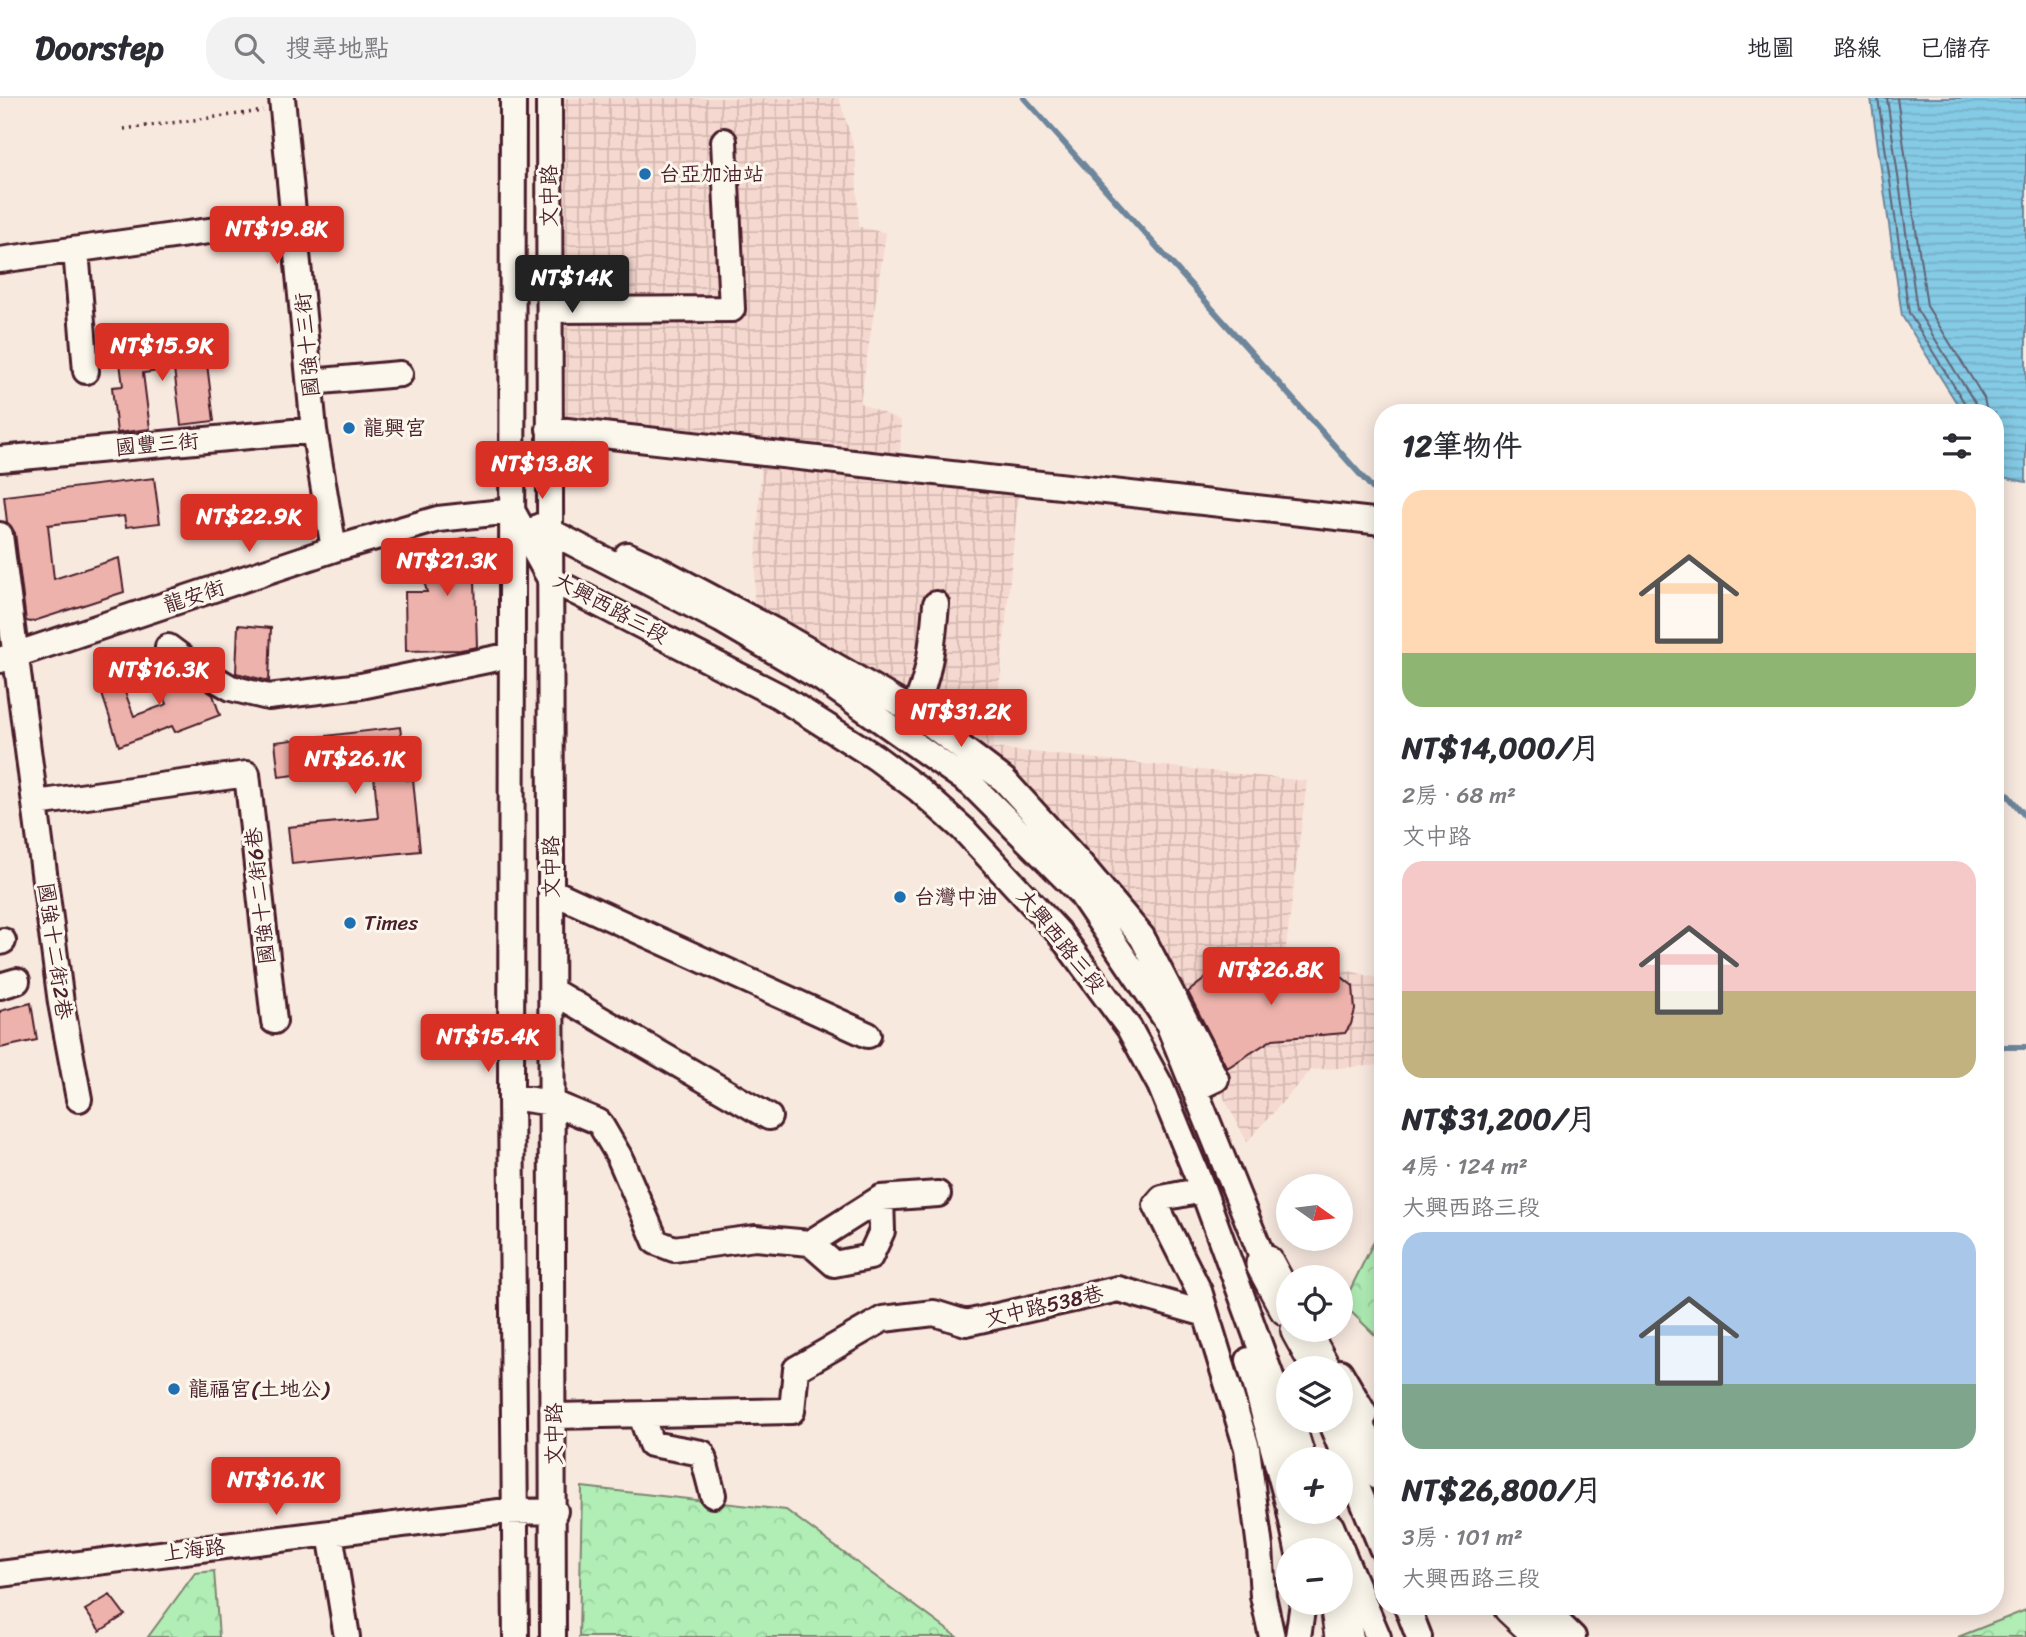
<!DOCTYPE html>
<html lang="zh-TW">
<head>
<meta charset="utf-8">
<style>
  body { margin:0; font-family:Sriracha,"LXGW WenKai TC",sans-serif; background:#f2f2f3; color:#2b2b33; height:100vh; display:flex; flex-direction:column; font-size:26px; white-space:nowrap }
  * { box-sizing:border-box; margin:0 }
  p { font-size:23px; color:#7c7c81 }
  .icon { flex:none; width:38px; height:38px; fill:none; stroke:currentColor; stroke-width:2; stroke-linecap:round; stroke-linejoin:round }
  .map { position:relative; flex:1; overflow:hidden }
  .sheet { position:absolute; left:1374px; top:306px; width:630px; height:1211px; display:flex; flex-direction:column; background:#fff; border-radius:28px; box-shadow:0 4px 18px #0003 }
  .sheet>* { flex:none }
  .needle { width:46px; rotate:104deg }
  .fabs { position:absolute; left:1276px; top:1076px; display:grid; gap:14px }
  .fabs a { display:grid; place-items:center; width:77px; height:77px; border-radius:50%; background:#fff; box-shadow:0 4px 18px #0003; font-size:35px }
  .price { position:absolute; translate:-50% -60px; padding:0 16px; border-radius:7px; background:#d93025; color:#fff; font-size:23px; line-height:46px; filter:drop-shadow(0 2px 4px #0008) }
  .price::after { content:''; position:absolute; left:50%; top:42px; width:21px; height:16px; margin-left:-10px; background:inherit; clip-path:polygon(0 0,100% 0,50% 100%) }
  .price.current { background:#222; color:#fff }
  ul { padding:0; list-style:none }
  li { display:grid; align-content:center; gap:14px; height:371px; padding:0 28px }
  li span { display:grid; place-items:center; height:217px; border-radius:21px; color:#555 }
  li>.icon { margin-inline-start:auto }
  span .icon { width:126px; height:126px; fill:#fffc; stroke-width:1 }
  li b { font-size:30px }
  h2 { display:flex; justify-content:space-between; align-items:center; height:84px; padding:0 28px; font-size:30px }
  header { display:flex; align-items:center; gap:42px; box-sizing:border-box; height:98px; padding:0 35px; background:#fff; border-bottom:2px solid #e1e1e2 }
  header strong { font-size:33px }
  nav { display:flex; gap:38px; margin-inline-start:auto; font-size:24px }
  .search { width:490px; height:63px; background:#f2f2f3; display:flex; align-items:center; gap:18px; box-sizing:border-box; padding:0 24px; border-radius:28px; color:#7c7c81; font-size:26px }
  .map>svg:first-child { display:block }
  .industrial { fill:url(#industrial-grid) }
  .forest { fill:url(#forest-crowns); stroke:#7d8670; stroke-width:2 }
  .water { fill:url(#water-rules); stroke:#6d869b; stroke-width:2 }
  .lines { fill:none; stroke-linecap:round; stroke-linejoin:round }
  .shore { stroke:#626476; stroke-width:2 }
  .stream { stroke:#6d869b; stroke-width:6 }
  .building { fill:#edb2ab; stroke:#4a1f2b; stroke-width:2 }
  .minor-casing { stroke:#4a1f2b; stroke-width:30 }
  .highway-casing { stroke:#4a1f2b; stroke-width:42 }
  .path { stroke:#4a1f2b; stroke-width:3.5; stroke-dasharray:2 5; stroke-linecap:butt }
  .minor { stroke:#fbf7ec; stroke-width:24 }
  .highway { stroke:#fbf7ec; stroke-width:37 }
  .poi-dot { fill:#1f6fb2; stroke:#fbf7ec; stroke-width:2.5 }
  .labels { text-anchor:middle; stroke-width:6; stroke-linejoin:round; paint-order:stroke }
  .poi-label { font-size:21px; fill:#4a1f2b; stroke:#fbf7ec; text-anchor:start }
  .street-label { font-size:21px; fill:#4a1f2b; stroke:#fbf7ec }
</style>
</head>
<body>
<header>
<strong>Doorstep</strong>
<div class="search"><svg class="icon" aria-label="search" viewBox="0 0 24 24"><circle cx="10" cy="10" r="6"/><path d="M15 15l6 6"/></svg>搜尋地點</div>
<nav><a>地圖</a><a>路線</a><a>已儲存</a></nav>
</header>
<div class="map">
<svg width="2026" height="1539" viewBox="0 0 2026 1539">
  <defs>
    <pattern id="industrial-grid" width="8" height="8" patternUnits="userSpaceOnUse" patternTransform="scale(1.75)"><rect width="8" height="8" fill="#f5d8cf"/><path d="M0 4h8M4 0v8" fill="none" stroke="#d4b9b2"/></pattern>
    <pattern id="forest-crowns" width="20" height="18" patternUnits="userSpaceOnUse" patternTransform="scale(1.75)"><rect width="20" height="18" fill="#b0eeb5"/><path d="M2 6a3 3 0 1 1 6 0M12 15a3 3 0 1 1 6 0" fill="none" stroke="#99cc9c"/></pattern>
    <pattern id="water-rules" width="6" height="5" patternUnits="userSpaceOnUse" patternTransform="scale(1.75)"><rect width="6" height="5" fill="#85cbe6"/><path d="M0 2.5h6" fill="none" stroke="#74aec5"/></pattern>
  </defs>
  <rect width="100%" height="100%" fill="#f8e9df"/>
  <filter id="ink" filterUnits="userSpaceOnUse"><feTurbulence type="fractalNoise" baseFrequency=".0143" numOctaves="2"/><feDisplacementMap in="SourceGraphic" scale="14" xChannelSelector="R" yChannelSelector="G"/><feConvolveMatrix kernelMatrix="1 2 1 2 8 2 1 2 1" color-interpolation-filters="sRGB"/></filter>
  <g filter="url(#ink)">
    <!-- industrial -->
    <path class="industrial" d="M563,0H839L855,53L859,129L886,135L860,305L901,323L900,374L1019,391L993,650L1307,683L1285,857L1382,881V967L1311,972L1247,1044L1161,879L1072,761L983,677L753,516L762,355L565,328Z"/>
    <!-- forest -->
    <path class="forest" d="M1382,1127V1244L1343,1206Z
      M582,1389L786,1412L957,1539H579Z
      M214,1473L219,1539H148L195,1475Z
      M2026,1512V1539H1958Z"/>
    <!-- water -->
    <path class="water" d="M1871,0H2026V384L2002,379L1995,368V315H1963L1902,218Z"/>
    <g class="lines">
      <!-- shore -->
      <path class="shore" d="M1878,0L1909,215L1967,309L1968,315
        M1887,0L1917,212L1975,305L1977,315
        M1897,0L1927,208L1984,300L1987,315"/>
      <!-- stream -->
      <path class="stream" d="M1024,0L1382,401
        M1995,682L2026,719
        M1995,949H2026"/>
    </g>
    <!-- building -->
    <path class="building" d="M196,239L200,267L207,266L214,323L181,327L174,271L143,275L150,331L117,335L112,289L123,288L118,249Z
      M154,380L160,425L126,429L124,418L48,427L54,481L119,460L124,494L31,524L26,523L15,435L7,424L4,398Z
      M474,439L481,441L486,446L487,481H475L477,549L460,552L406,553L405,494H427L417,458L463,440Z
      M238,527L271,530L269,583L236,575Z
      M164,565L213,597L220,617L175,634L172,628L119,648L99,587L120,581L134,618L167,606L153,568Z
      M400,629L407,682L413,681L420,753L292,766L288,729L378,720L373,667L279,679L275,644Z
      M1298,867L1338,876L1353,888L1355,912L1351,926L1345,935L1273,941L1227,970L1188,894L1215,873Z
      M31,905L37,942L0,950V913Z
      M110,1497L125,1517L100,1533L85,1512Z"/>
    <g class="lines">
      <!-- minor casing -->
      <g class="minor-casing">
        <path id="minor" d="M282,0L314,332L334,451
          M513,0L511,999L516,1539
          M549,0L553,1539
          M76,152L86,273
          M0,162L295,121
          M550,212L732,211L724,43
          M310,284L400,276
          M549,331L1382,424
          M0,361L314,332
          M514,416L550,481L779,598L875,659L918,691L963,731L1059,835L1129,930L1160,987L1203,1092L1289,1328
          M540,428L721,522L822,581L971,686L1081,796L1167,923L1270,1178
          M0,437L61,905L79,1001
          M627,457L660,472L780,536L913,613L1004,682L1078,763L1142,839L1216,981L1195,991
          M168,549L195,569L231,590L268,599L361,588L512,557
          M0,562L334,451L438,421L512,413
          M913,613C930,579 933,543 936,506
          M36,705L247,676L274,923
          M551,793L868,937
          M0,844L3,843
          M0,888L17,883
          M552,893L769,1019
          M511,999L553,1005L599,1024L619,1058L656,1144L674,1151L755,1140L810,1145L881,1100L938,1096
          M1203,1092L1162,1100L1156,1107L1199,1193L1247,1350L1260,1450L1263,1498L1272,1539
          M810,1145L834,1166L870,1159L882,1133L881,1100
          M1249,1262L1288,1405
          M1340,1274L1365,1317
          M641,1317L651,1346L702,1355L713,1397
          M554,1318L792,1313L796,1271L883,1221L934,1215L966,1225L1118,1191L1206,1216
          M1330,1323L1382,1450
          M1290,1414L1298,1452
          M1331,1428L1378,1539
          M330,1435L347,1539
          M0,1476L499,1414L555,1413
          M1407,1508L1419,1539
          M1541,1508L1573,1539
          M1298,1539L1303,1505"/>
      </g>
      <!-- highway casing -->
      <g class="highway-casing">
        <path id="highway" d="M1265,1166L1288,1209
          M1300,1232L1321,1270
          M1340,1306L1382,1374
          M1282,1314L1297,1362
          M1313,1414L1325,1452
          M1339,1505L1344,1539
          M1512,1508L1545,1539"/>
      </g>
      <!-- path -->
      <path class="path" d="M124,31L263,13"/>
      <!-- minor -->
      <use href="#minor" class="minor"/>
      <!-- highway -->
      <use href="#highway" class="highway"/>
    </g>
  </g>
  <!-- markers -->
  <g class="poi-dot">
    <circle cx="645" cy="76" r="7"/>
    <circle cx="349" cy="330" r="7"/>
    <circle cx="900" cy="799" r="7"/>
    <circle cx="350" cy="825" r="7"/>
    <circle cx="174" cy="1291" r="7"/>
  </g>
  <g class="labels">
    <!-- poi labels -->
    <g class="poi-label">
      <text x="659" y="83">台亞加油站</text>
      <text x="363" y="337">龍興宮</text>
      <text x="914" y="806">台灣中油</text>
      <text x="364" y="832">Times</text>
      <text x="188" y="1298">龍福宮(土地公)</text>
    </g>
    <!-- street labels -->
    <g class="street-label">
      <text transform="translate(549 98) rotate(-90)" y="7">文中路</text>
      <text transform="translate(307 247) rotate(-95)" y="7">國強十三街</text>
      <text transform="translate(157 346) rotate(-5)" y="7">國豐三街</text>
      <text transform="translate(194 498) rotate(-18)" y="7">龍安街</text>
      <text transform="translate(611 510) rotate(28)" y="7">大興西路三段</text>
      <text transform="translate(551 769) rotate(-90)" y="7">文中路</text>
      <text transform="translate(260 798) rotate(-96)" y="7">國強十二街6巷</text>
      <text transform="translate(1061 843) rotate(51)" y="7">大興西路三段</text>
      <text transform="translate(55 853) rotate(82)" y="7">國強十二街2巷</text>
      <text transform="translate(1044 1208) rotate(-13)" y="7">文中路538巷</text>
      <text transform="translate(554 1336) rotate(-90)" y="7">文中路</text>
      <text transform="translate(194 1452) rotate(-7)" y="7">上海路</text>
    </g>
  </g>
</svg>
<div class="fabs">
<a><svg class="needle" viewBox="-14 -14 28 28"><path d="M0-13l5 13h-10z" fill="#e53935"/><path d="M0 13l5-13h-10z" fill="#7c7c81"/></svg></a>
<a><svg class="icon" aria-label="locate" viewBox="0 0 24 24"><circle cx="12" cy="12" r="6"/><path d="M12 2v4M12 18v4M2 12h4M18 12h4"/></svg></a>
<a><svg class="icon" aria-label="layers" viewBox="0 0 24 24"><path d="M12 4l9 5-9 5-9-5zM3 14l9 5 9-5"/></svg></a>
<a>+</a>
<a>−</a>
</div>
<b class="price" style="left:277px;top:168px">NT$19.8K</b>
<b class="price current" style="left:572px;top:217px">NT$14K</b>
<b class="price" style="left:162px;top:285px">NT$15.9K</b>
<b class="price" style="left:542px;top:403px">NT$13.8K</b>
<b class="price" style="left:249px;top:456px">NT$22.9K</b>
<b class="price" style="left:447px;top:500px">NT$21.3K</b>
<b class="price" style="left:159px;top:609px">NT$16.3K</b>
<b class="price" style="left:961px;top:651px">NT$31.2K</b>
<b class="price" style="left:355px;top:698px">NT$26.1K</b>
<b class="price" style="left:1271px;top:909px">NT$26.8K</b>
<b class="price" style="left:488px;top:976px">NT$15.4K</b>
<b class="price" style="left:276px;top:1419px">NT$16.1K</b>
<section class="sheet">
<h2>12筆物件<svg class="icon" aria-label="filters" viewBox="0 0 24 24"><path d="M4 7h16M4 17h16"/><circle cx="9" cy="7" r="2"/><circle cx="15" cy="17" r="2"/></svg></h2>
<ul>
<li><span style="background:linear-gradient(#ffd9b3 75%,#8fb573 0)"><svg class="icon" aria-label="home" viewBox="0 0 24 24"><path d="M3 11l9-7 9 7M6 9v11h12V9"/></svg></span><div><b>NT$14,000/月</b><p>2房 · 68 m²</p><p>文中路</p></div></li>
<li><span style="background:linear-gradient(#f6c9c9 60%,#c2b280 0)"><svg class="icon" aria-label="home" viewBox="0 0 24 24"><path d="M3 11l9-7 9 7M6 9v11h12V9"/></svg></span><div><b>NT$31,200/月</b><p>4房 · 124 m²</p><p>大興西路三段</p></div></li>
<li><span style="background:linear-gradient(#a9c7e8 70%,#7fa58c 0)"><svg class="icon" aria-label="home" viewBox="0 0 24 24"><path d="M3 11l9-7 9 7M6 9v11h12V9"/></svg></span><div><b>NT$26,800/月</b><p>3房 · 101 m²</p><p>大興西路三段</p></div></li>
</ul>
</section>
</div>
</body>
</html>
